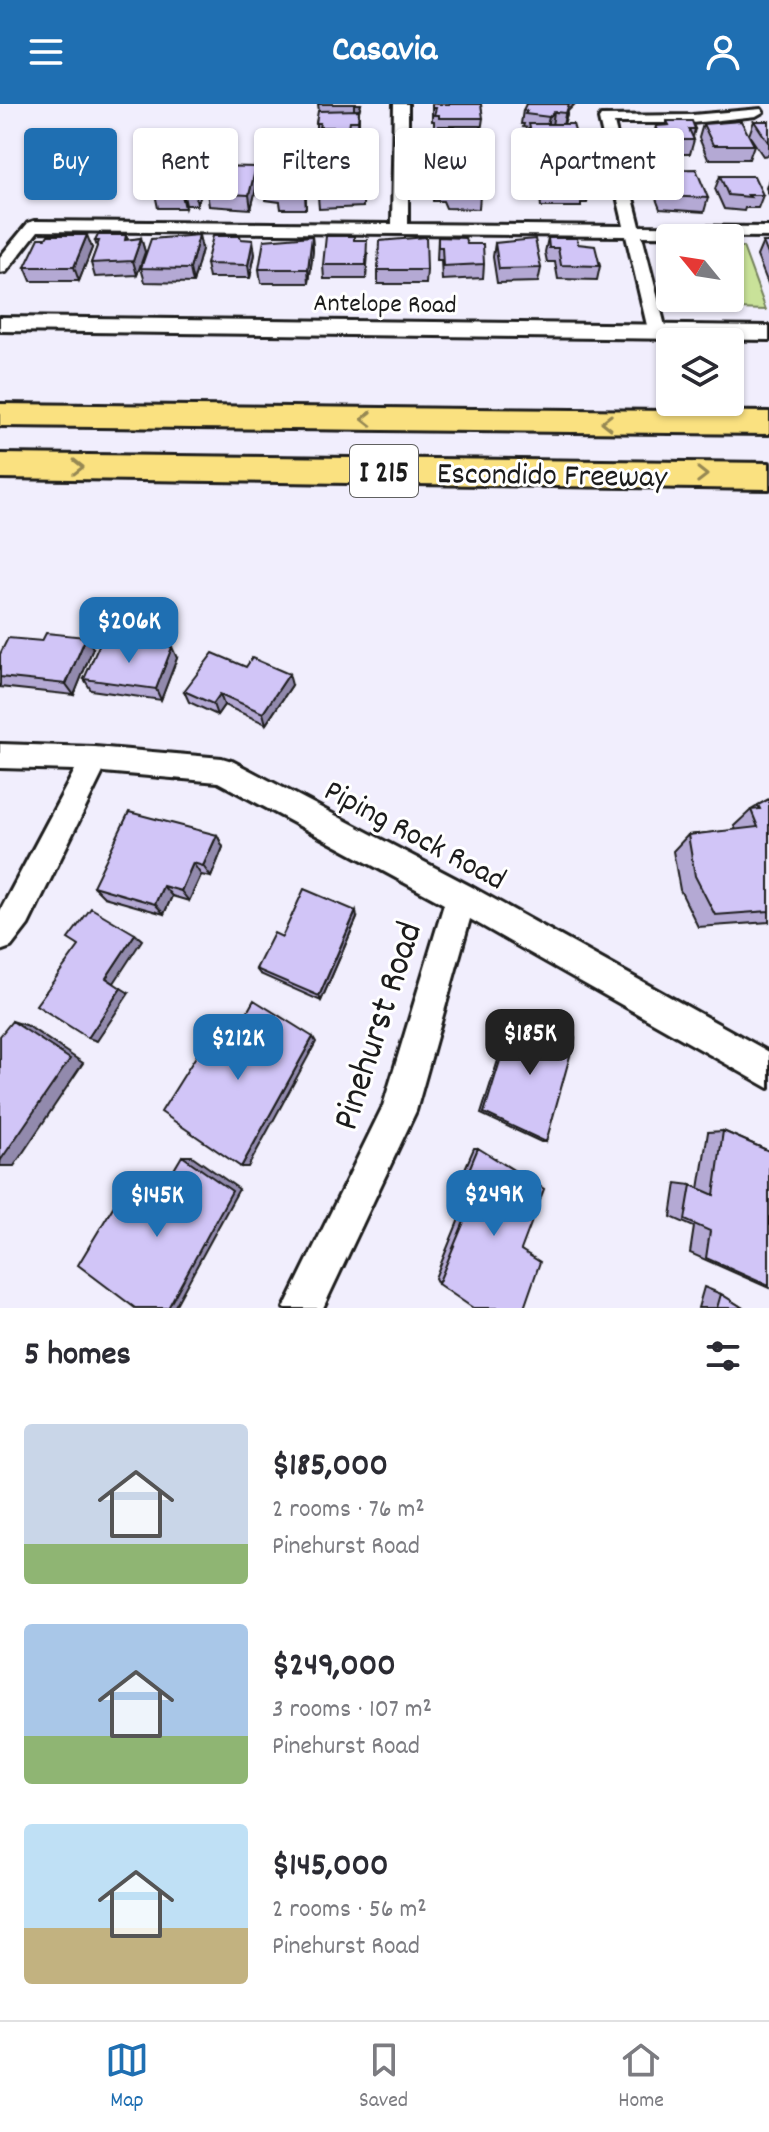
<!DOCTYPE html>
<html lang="en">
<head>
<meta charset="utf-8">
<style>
  body { margin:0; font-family:Dekko,sans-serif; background:#f7f7f7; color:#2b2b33; height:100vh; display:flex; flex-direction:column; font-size:30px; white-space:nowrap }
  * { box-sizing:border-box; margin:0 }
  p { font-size:26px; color:#7c7c81 }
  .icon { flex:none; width:44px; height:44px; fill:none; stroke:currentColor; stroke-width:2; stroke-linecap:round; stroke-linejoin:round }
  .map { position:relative; height:1204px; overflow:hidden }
  .side { display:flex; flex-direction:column; background:#fff; flex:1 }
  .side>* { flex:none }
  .hud { position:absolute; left:24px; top:24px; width:722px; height:72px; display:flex; gap:16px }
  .needle { width:52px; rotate:300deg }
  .buttons { position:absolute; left:656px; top:120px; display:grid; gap:16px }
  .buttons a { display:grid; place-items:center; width:88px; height:88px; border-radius:8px; background:#fff; box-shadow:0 2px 6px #0004; font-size:40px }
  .price { position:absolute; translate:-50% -68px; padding:0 18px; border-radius:16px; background:#1f6fb2; color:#fff; font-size:26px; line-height:52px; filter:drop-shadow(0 2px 4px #0008) }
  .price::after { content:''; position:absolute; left:50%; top:48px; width:24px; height:18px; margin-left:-12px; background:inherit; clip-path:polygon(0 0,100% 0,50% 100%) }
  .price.active { background:#222; color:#fff }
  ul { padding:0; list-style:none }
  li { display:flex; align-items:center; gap:24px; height:200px; padding:0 24px }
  li span { display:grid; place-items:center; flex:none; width:224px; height:160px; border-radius:8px; color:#555 }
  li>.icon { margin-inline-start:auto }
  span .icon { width:96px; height:96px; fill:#fffc; stroke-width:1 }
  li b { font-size:34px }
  h2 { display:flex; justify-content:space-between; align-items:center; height:96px; padding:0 24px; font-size:34px }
  .pill { padding:0 28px; border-radius:8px; background:#fff; box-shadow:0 2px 6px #0004; font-size:28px; line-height:72px }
  .pill.active { background:#1f6fb2; color:#fff }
  header { display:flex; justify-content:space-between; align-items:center; height:104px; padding:0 24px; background:#1f6fb2; color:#fff; font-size:36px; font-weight:700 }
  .dock { display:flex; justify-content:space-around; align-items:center; height:112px; border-top:2px solid #e1e1e2; background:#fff; font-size:22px; color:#7c7c81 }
  .dock a { display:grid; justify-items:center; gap:4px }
  .dock .active { color:#1f6fb2 }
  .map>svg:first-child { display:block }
  .green { fill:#c9e299; stroke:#727f5a; stroke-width:2 }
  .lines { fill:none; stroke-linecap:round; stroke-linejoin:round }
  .minor-casing { stroke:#1c1c1c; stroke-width:6 }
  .tertiary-casing { stroke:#1c1c1c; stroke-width:6 }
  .motorway-casing { stroke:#1c1c1c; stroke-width:6 }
  .minor { fill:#fff; fill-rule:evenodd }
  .tertiary { fill:#fff; fill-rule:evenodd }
  .motorway { fill:#fae180; fill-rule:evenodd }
  .wall { fill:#b4a9d4; stroke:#1c1c1c; stroke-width:2 }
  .shaded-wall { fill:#928aad; stroke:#1c1c1c; stroke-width:2 }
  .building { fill:#d1c5f7; stroke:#1c1c1c; stroke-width:2 }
  .oneway { stroke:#968853 }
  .labels { text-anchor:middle; stroke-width:6; stroke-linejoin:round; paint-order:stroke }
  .far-street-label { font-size:26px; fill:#1c1c1c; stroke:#fff }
  .shield { fill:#fff; stroke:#606060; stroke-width:2 }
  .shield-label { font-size:30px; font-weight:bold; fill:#1c1c1c }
  .street-label { font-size:32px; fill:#1c1c1c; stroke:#fff }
  .near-street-label { font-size:38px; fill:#1c1c1c; stroke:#fff }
</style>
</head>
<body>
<header><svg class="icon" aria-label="menu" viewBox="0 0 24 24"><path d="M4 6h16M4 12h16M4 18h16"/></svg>Casavia<svg class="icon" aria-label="person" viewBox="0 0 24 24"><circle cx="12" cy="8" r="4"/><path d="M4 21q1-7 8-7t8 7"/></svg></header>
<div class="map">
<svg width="769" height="1204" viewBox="0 0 769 1204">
  <rect width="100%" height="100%" fill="#f1eefd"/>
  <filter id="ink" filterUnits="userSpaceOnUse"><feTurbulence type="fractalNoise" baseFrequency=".0125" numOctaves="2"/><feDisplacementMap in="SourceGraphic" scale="16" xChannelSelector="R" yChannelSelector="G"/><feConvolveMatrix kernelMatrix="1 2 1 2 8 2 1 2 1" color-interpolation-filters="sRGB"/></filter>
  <g filter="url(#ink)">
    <!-- green -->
    <path class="green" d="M730,143H743L766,206L704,204L679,194H730Z"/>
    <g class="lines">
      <!-- minor casing -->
      <g class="minor-casing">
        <path id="minor" d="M394,0H408V120L624,122L599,15L601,12L692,11L761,5L763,8L756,12L692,19H614L640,122L769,123V133L642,132L667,230L658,235L649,230L626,132L38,127L6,168L0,169V153L28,119L34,117L392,120Z
          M0,640L95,643L222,654L232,657L472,783L769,948V984L470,815L416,1007L323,1204H284L383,1002L444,800L218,678L103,668L28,821L11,843L0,847V807L75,666L0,664Z"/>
      </g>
      <!-- tertiary casing -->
      <g class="tertiary-casing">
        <path id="tertiary" d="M0,213L769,222V236L0,227Z"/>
      </g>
      <!-- motorway casing -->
      <g class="motorway-casing">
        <path id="motorway" d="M0,300L769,308V330L0,322Z
          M0,350L769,359V385L0,374Z"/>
      </g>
      <!-- minor -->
      <use href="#minor" class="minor"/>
      <!-- tertiary -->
      <use href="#tertiary" class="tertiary"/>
      <!-- motorway -->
      <use href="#motorway" class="motorway"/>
    </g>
    <!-- wall -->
    <path class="wall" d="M318,0H361L359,7V29L360,42L359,51L357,52V58H352V62L306,61L305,48L316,28V19L319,7Z
      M432,0L483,14L481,27L483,39L482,49L484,62L483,76H480V91L479,105L446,104L443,97H433L434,70H440V66H435V47H441L438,35V24H434V17H432Z
      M523,6L568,7L564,20L576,31L573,45H569V47L582,67L581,71L590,85L587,99H581V103H541L539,81H529L525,60L527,47H530L528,33L529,24L523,23L524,20H521Z
      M667,17L695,25L693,33L694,36L690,50H658L653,35L656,22L666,21Z
      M754,17H769V51L763,52L749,31Z
      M703,20L754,41L749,55H708L699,34Z
      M364,64L363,103L319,105L318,92Z
      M654,66L708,94L704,108L660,105L650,79Z
      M202,68L205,81L197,101H186L185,104H158L155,90Z
      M305,68L306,105H281L280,98L266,96L265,83Z
      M720,72L763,91L758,104H745L744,107L724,105L715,85Z
      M769,75V91L766,84Z
      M258,77L251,105L209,102L207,89Z
      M126,131L128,136L141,134L145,148L137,171L95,173L91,159L97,143L95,137Z
      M312,132L313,146L309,179H261L259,165Z
      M438,133L467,140L484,160L483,174L442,176L441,156H437Z
      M548,134L578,140L600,162L597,176L558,175L555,158H547L545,148Z
      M241,135L255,150L250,174H209L206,160Z
      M354,136L368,150L366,175H324L323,161Z
      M769,137V182L757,152L763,138H768Z
      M495,139L541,164L538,178L497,179L493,153Z
      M92,144L79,177H31L25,163Z
      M202,145L193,179L145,178L141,164Z
      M378,166H427L426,180H378Z
      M93,544L74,591L0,583V550Z
      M177,554L161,596L91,586L84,575Z
      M246,563L292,581L266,620L224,601L217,611L189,598L184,587Z
      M769,695V818L698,823L680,786L673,747L688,731L736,726L734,722L751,706Z
      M217,731L223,743L211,773L201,771L189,797L172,792L164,810L104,793L93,782Z
      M357,814L321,897L260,870L256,865L282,833Z
      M515,908L546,1038H541L481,1010L512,912Z
      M723,1027L769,1047V1184L690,1149L694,1123L671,1113L676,1079L691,1081L699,1085L708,1028Z
      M474,1044H478L521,1146L438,1180L435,1174L466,1098L454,1090Z
      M704,1183L721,1190L743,1204H698Z"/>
    <!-- shaded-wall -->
    <path class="shaded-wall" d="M354,0H361L359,7V31L358,17L354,12Z
      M567,0H575L568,7L563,22Z
      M554,8L552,22L546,26L549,13Z
      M360,29L359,51L357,52L355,39Z
      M256,63L258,77L251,105L249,91Z
      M202,68L205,81L197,101L195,87Z
      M305,68L306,82V105L305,91Z
      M183,87L186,101L185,104L182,91Z
      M87,131L92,144L79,177L74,163Z
      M199,131L202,145L193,179L190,165Z
      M312,132L313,146L309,179L308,165Z
      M141,134L145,148L137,171L133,157Z
      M253,136L255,150L250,174L248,161Z
      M86,533L93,544L74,591L66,580Z
      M172,543L177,554L161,596L156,585Z
      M289,570L292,581L266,620L263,609Z
      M220,590L224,601L217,611L213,600Z
      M217,731L223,743L211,773L203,762Z
      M193,759L201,771L189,797L181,787Z
      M163,782L172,792L164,810L155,800Z
      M356,807L357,814L321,897L319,892Z
      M135,830L142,836L114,879L106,874Z
      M121,884L129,889L97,937L88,934Z
      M12,917L28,922L83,959L14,1062H0Z
      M313,933L316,938L248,1063H241Z
      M182,1052H192L239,1085L174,1204H168Z
      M132,1091L158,1110L146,1113L119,1093Z"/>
    <!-- building -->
    <path class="building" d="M432,0H481L483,14H439V11H434L436,4H432Z
      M526,0H569L566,9L554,8L549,13L525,10L527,7L523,6Z
      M359,6L358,17H350L349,23H319L320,19H316L318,7Z
      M667,17H692L695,25H689L694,36H662L656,22L669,21Z
      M741,17L754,41H713L703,20Z
      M754,17H769V38H768Z
      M529,20H573L576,31H570L571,36H533Z
      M439,22H481L483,39L443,38Z
      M308,28L360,29L359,37L355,39L357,45H352V48H305Z
      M435,47L482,49L484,62H478L479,66H453L450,59H441V52H436Z
      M527,47H580L582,67H531Z
      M214,62L256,63L249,91L207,89Z
      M322,63L364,64L362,90L318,92Z
      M696,65L708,94L664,92L654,66Z
      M165,67L202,68L195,87H183L182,91L155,90Z
      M305,68V91H279L280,84L265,83L267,69Z
      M434,70H451V73L480,74V91L446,90L444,84L433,83Z
      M540,71H587L590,85H583V89L544,90Z
      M720,72H754L763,91H748L750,93L728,91Z
      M48,131H87L74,163H25L39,134H46Z
      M98,131H126L125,136L141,134L133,157L91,159L99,137H95Z
      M199,131L190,165L141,164L151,135Z
      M213,132H240L241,135L253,136L248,161L206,160Z
      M312,132L308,165H259L264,136Z
      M326,132H354V136H367L366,161H323Z
      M426,133L427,166H378L379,137Z
      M438,133L465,134L467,140H483L484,160L443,162L442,143H438Z
      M548,134H577L578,140L595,142L600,162L561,161L558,144H549Z
      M535,135L541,164L499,165L495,139Z
      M763,138H769V153Z
      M46,529L86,533L66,580L0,573V550L8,534L42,537Z
      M136,538L172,543L156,585L84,575L100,539L134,544Z
      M213,549L246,563L252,554L289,570L263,609L220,590L213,600L184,587Z
      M769,695V807L715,811L695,772L688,731L758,723L751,706L760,705L758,701Z
      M129,708L217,731L203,762L193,759L181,787L163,782L155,800L93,782Z
      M304,785L356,807L319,892L256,865L274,829L282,833Z
      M91,804L135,830L106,874L121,884L88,934L36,901L79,842L68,835Z
      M254,896L313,933L241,1063L161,1008L215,922L233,933Z
      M515,908L575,934L546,1038L484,1009Z
      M12,917L70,955L0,1057V932Z
      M723,1027L769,1047V1182L706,1154L710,1127L685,1116L691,1081L714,1091Z
      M478,1044L544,1085L521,1146L540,1158L524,1204H473L438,1180L471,1101L458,1092Z
      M182,1052L232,1087L168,1204H135L78,1161L119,1093L146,1113Z
      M721,1190L743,1204H717Z"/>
    <!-- one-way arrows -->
    <defs><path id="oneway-chevron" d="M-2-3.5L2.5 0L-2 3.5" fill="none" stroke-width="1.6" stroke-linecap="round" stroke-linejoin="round" transform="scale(2)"/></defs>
    <g class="oneway">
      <use href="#oneway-chevron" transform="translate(367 315) rotate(-179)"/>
      <use href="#oneway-chevron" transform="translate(607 318) rotate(-179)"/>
      <use href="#oneway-chevron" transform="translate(78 363) rotate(1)"/>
      <use href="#oneway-chevron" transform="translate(702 371) rotate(1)"/>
    </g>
  </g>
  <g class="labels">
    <!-- far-street labels -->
    <g class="far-street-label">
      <text transform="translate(385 198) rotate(1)" y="9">Antelope Road</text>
    </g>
    <!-- shield labels -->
    <rect class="shield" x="350" y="341" width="68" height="52" rx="6"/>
    <g class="shield-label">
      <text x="384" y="377">I 215</text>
    </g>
    <!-- street labels -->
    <g class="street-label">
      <text transform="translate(552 369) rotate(1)" y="11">Escondido Freeway</text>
      <text transform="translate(416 729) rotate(28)" y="11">Piping Rock Road</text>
    </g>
    <!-- near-street labels -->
    <g class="near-street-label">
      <text transform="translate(375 921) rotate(-72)" y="13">Pinehurst Road</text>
    </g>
  </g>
</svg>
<div class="buttons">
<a><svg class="needle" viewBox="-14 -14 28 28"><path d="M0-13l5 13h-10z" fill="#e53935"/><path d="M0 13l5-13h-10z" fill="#7c7c81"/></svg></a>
<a><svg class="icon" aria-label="layers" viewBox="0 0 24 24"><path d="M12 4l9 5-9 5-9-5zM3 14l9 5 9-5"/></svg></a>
</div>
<b class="price" style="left:129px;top:561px">$206K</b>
<b class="price active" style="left:530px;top:973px">$185K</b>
<b class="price" style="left:238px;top:978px">$212K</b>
<b class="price" style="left:494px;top:1134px">$249K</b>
<b class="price" style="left:157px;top:1135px">$145K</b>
<div class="hud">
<a class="pill active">Buy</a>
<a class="pill">Rent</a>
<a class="pill">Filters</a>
<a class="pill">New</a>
<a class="pill">Apartment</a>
</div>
</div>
<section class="side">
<h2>5 homes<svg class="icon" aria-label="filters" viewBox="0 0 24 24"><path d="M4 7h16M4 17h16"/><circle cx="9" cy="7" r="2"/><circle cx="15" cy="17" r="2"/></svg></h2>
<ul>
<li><span style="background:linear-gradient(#c9d6e8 75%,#8fb573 0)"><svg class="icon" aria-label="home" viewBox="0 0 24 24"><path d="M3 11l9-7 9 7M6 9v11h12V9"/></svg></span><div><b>$185,000</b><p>2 rooms · 76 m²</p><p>Pinehurst Road</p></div></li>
<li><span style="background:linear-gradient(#a9c7e8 70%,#8fb573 0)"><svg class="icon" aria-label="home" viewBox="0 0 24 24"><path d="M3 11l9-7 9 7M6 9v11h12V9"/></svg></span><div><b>$249,000</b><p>3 rooms · 107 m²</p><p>Pinehurst Road</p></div></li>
<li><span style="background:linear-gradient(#bfe0f5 65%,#c2b280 0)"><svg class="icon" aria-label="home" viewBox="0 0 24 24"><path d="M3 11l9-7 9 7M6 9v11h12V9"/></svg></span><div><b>$145,000</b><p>2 rooms · 56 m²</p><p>Pinehurst Road</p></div></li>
</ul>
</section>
<nav class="dock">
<a class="active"><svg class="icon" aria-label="map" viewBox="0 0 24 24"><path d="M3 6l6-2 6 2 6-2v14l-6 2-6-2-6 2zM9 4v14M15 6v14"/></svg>Map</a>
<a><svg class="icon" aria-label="saved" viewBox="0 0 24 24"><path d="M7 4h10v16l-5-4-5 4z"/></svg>Saved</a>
<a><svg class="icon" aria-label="home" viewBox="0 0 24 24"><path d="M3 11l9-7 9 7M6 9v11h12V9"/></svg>Home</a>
</nav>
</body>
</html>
